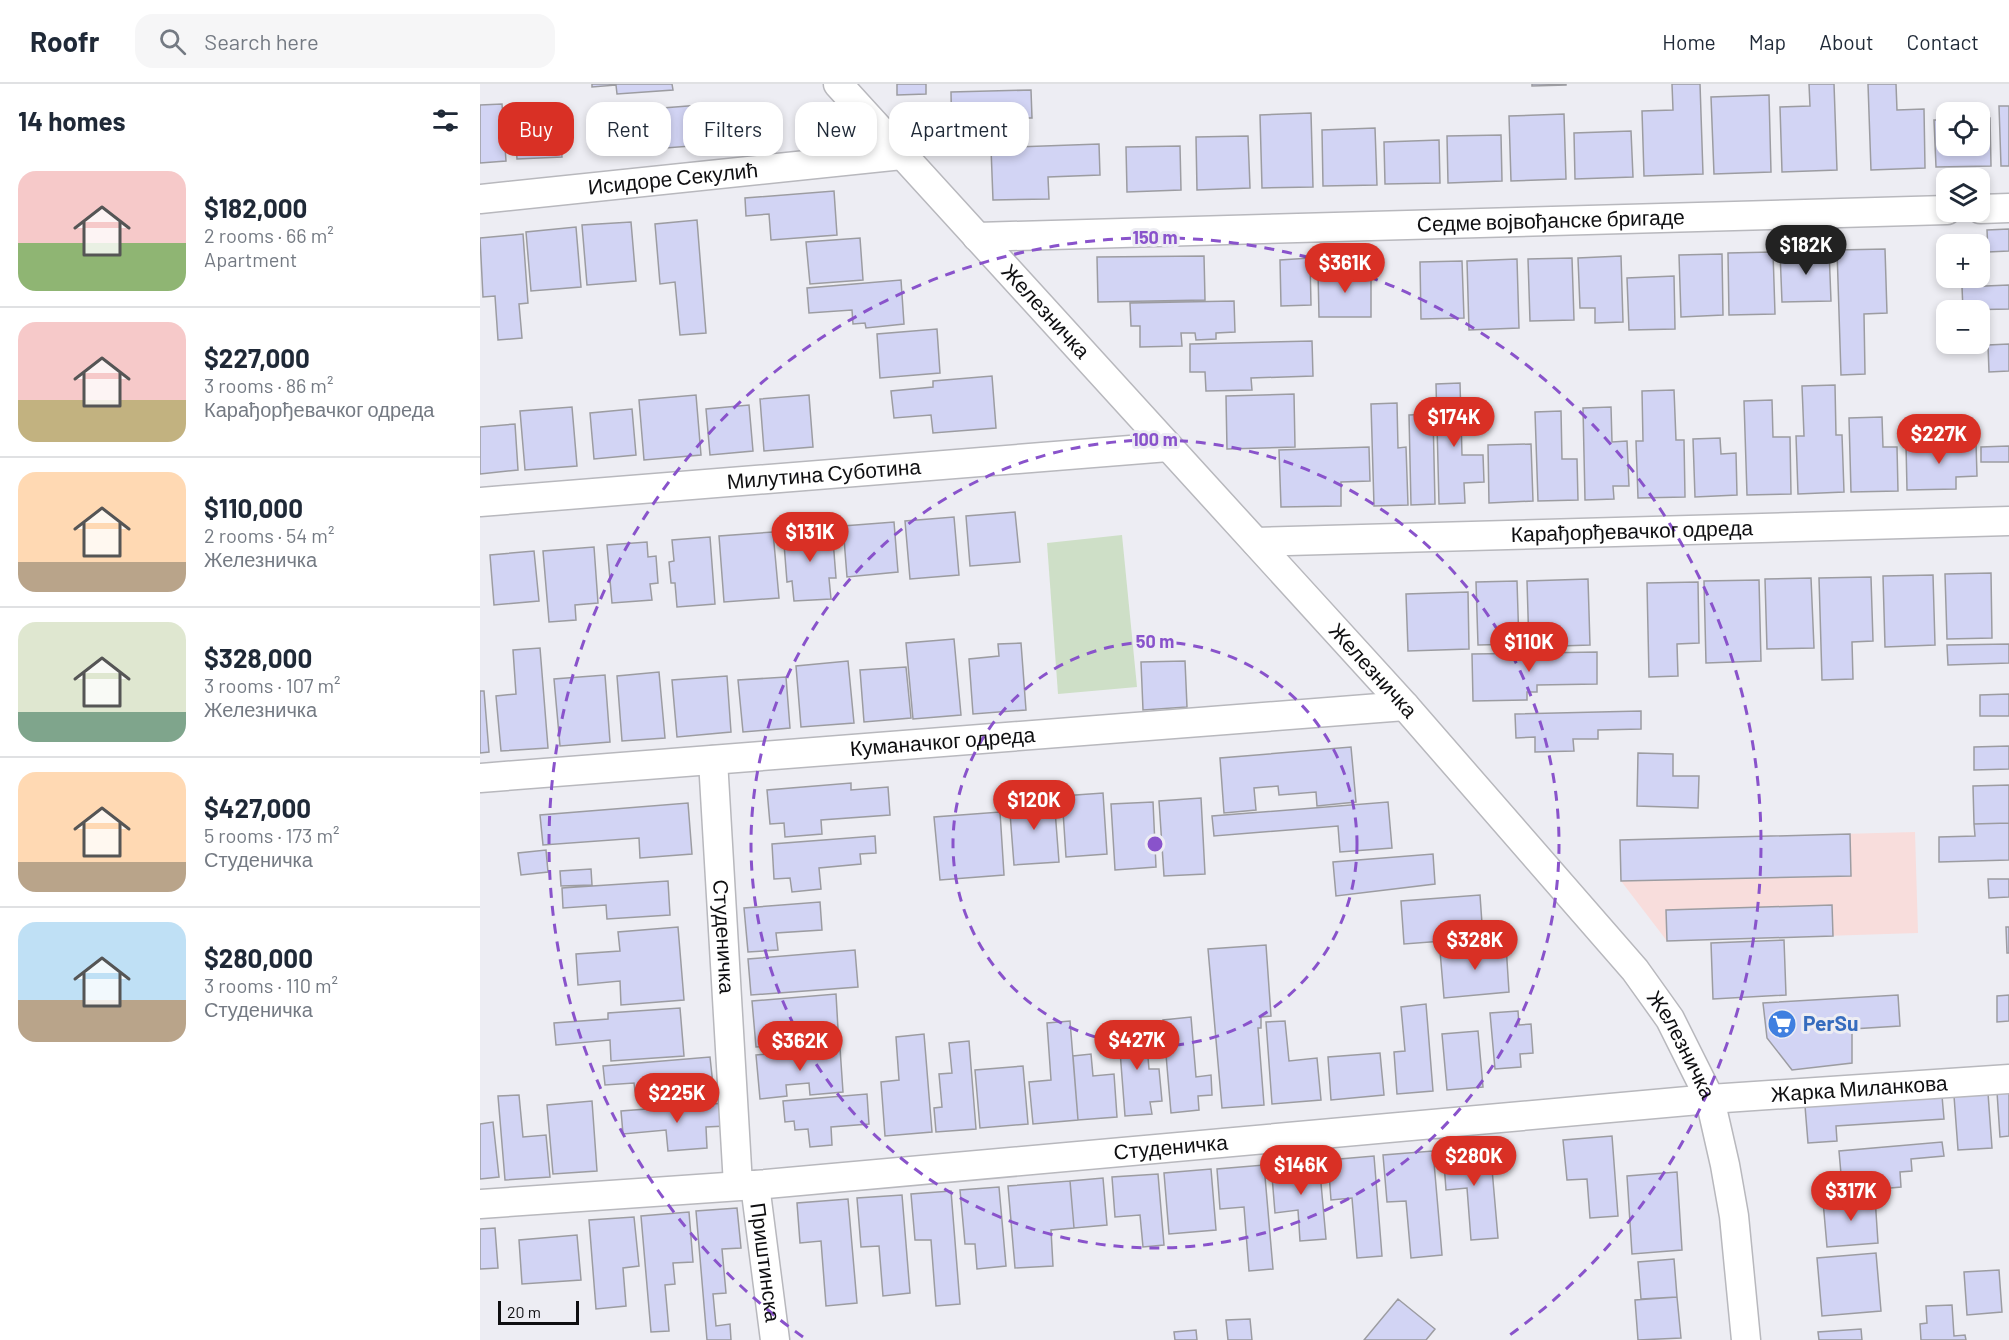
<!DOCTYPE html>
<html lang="en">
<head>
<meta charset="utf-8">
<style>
  body { margin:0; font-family:Barlow,sans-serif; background:#f6f6f7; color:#1f2937; height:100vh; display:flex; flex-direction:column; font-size:22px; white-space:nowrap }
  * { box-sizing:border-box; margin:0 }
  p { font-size:20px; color:#747a83 }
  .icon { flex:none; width:33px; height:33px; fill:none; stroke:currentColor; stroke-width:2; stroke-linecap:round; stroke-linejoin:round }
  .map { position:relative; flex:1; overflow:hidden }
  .side { display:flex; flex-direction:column; background:#fff; width:480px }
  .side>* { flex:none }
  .guide { position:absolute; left:18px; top:18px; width:570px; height:54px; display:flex; gap:12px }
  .buttons { position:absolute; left:1456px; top:18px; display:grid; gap:12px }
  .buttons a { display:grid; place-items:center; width:54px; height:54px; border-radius:12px; background:#fff; box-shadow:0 3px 9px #0003; font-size:30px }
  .scale { position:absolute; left:18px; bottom:15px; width:81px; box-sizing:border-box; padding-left:6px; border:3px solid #0f0f11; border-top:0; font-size:16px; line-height:21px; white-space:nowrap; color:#0f0f11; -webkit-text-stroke:4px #ededf3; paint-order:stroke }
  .price { position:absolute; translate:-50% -51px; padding:0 14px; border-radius:21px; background:#d93025; color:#fff; font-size:20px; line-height:39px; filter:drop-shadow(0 2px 3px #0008) }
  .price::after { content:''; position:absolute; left:50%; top:36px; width:18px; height:14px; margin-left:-9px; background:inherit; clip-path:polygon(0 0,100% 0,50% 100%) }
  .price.current { background:#222; color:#fff }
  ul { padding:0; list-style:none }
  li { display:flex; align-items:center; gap:18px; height:150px; padding:0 18px }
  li+li { border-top:2px solid #e0e1e3 }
  li span { display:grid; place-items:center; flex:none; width:168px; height:120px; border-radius:18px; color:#555 }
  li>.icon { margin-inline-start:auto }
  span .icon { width:72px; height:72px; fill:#fffc; stroke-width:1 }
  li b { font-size:26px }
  h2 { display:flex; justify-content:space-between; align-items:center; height:72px; padding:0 18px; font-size:26px }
  .chip { padding:0 21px; border-radius:18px; background:#fff; box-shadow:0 3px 9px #0003; font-size:21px; line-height:54px }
  .chip.current { background:#d93025; color:#fff }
  header { display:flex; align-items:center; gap:36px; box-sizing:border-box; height:84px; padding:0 30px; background:#fff; border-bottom:2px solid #e0e1e3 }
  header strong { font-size:28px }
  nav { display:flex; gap:33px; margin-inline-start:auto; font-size:21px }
  .search { width:420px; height:54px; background:#f6f6f7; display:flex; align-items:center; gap:15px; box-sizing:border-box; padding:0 21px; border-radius:18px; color:#747a83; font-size:22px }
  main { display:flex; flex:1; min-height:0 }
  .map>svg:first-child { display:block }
  .commercial { fill:#f8dddc }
  .green { fill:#cedfc7 }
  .building { fill:#d2d4f4; stroke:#9c9ca1; stroke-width:1.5 }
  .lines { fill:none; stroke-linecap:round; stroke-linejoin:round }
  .minor-casing { stroke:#b8b8bd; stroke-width:31 }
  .minor { stroke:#fff; stroke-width:28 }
  .ring { fill:none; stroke:#8953cb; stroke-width:3; stroke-dasharray:10 8 }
  .labels { text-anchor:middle; stroke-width:6; stroke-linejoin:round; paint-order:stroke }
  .street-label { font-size:21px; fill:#0f0f11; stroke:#ededf3 }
  .shop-label { font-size:21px; font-weight:bold; fill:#366cbe; stroke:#ededf3; text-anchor:start }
  .centre { fill:#8953cb; stroke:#ededf3; stroke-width:3 }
  .ring-label { font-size:18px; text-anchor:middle; font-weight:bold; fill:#8953cb; stroke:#ededf3; stroke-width:6; stroke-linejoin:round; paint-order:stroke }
</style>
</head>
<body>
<header>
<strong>Roofr</strong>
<div class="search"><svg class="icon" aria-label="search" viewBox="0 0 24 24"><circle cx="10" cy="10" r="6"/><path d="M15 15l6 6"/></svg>Search here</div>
<nav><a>Home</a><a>Map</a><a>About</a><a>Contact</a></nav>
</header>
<main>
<section class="side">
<h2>14 homes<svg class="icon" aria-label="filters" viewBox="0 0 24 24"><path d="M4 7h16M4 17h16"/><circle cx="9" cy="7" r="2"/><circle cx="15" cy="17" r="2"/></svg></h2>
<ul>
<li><span style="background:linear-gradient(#f6c9c9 60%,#8fb573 0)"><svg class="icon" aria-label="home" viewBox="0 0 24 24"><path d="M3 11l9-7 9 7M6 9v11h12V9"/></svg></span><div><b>$182,000</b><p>2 rooms · 66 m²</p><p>Apartment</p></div></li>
<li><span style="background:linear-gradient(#f6c9c9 65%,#c2b280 0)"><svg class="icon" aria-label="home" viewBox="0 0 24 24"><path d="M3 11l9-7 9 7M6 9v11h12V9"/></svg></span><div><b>$227,000</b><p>3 rooms · 86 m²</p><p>Карађорђевачког одреда</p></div></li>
<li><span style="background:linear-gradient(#ffd9b3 75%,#b9a48a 0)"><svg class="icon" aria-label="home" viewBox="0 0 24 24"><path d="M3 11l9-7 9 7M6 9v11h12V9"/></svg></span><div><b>$110,000</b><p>2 rooms · 54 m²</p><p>Железничка</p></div></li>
<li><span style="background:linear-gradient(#dfe7d0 75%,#7fa58c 0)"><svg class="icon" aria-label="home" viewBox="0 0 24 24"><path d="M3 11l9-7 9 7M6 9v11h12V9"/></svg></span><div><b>$328,000</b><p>3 rooms · 107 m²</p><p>Железничка</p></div></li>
<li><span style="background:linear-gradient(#ffd9b3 75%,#b9a48a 0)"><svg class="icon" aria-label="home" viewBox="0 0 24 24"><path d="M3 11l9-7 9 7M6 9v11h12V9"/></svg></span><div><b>$427,000</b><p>5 rooms · 173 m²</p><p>Студеничка</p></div></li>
<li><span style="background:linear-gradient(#bfe0f5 65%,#b9a48a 0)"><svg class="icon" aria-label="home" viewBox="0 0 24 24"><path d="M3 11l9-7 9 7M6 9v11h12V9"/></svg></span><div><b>$280,000</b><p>3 rooms · 110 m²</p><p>Студеничка</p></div></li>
</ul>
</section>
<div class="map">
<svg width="1529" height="1256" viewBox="0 0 1529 1256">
  <rect width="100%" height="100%" fill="#ededf3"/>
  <!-- commercial -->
  <path class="commercial" d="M1435,748L1438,849L1187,857L1141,797L1140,756Z"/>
  <!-- green -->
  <path class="green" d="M642,451L657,603L578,610L567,459Z"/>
  <!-- building -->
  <path class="building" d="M112,0H192L193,6L137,10L136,1L112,3Z
    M417,0H446V10L417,11Z
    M1052,0H1086V1L1052,2Z
    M1192,0H1220L1223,90L1164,92L1162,27L1193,26Z
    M1329,0H1354L1357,86L1302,88L1300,23L1330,22Z
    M1388,0H1416L1417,26L1444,25L1445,84L1391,86Z
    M551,6L552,34H531L532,59L472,60L471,8Z
    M1289,11L1291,88L1234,90L1231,13Z
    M22,20L26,77L0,79V21Z
    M79,20L82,73L37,75L34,23Z
    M233,20L236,60L173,65L170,25Z
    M1519,22H1529V82H1521Z
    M831,29L833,103L782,104L780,31Z
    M1084,30L1086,95L1031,97L1029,32Z
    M1510,34L1511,82L1456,83L1454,36H1467V62H1500V35Z
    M895,44L897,101L843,102L842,46Z
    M1151,47L1153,93L1095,95L1094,49Z
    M1021,51L1022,97L968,99L967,52Z
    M768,52L770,104L717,106L716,53Z
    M959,56L960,99L905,100L904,58Z
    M619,60L620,91L568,93L569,115L513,116L511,64Z
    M700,62L701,106L647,108L646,63Z
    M354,107L357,151L291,156L289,130L266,132L265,114Z
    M217,136L226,249L200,251L195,198L180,200L175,140Z
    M151,138L156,197L107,201L102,141Z
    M96,143L101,203L51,207L46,148Z
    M1529,145V167L1508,168L1507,146Z
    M43,150L48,219L39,220L42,254L18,256L15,212L3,213L0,154Z
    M380,154L383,196L330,200L326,158Z
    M1405,165L1407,229L1384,230L1385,290L1361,291L1357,166Z
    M1349,166L1351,217L1302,218L1300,168Z
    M1293,168L1295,230L1249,231L1248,169Z
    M1242,170L1243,231L1201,233L1199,171Z
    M724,172L725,216L618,218L617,173Z
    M1141,172L1143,238L1115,239V224H1100L1098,174Z
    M830,174L831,221L801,222L800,176Z
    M1092,174L1094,236L1050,237L1048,175Z
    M1037,175L1039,244L989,246L987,177Z
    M982,177L984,234L941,235L940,178Z
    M891,186V233H839L838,187Z
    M1194,192L1195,245L1149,246L1147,194Z
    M421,196L424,240L386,244L385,239L373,240L372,226L329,229L327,204Z
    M1529,201V225L1483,226L1482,203Z
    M754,217L755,248L736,249V255L716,256L715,249H701L702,262L660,263V242H651L650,219Z
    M457,245L460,289L400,294L397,250Z
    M832,257L833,292L771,294L772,306L726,307L725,288H710V260Z
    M1529,260V287L1509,288L1508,261Z
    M512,292L516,344L453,349L451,331L414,334L411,307L453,303V297Z
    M980,299L982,371H1003L1004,398L984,399L985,419L959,420L956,300Z
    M1355,301L1356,351H1362L1364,408L1318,410L1316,352H1324L1322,302Z
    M1194,306L1196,356H1204L1205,413L1158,414L1156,357H1163L1162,307Z
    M814,310L815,363L747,365L746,312Z
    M216,311L221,371L164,376L159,316Z
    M329,311L333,363L284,367L280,315Z
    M1292,316L1293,353H1310L1311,410L1267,411L1264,317Z
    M917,319L918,364L926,363L928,421L894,422L891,320Z
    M269,321L273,367L230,371L226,325Z
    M92,323L97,382L45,386L40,327Z
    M1131,323L1132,358L1147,357L1149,402H1133L1134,415L1105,416L1103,324Z
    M152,325L156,371L114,375L110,329Z
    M1081,327L1082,375H1097L1098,416L1058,417L1055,328Z
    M953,330L955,420L931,421L929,331Z
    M1402,333L1403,363H1417L1418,407L1371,408L1369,334Z
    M35,340L38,386L0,390V343Z
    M1240,354L1241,370L1256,369L1257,411L1215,413L1213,355Z
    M1496,358L1497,392L1476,393V405L1427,406L1426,360Z
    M1051,360L1053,417L1009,419L1008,361Z
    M1529,362V378H1501V363Z
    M889,363L890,397L861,398V422L801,423L799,366Z
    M535,428L540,478L490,482L486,432Z
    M474,433L479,491L430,495L425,437Z
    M414,438L418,488L367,493L363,442Z
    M352,443L356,494H349L351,515L314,517L312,497L307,498L303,447Z
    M293,448L299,514L244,518L239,452Z
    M230,453L235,520L197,523L195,499H191L189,478L194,477L192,456Z
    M167,458L168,473L176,472L178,499L170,500L172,516L132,519L127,461Z
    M114,463L118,519L95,521L96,536L69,538L63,467Z
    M54,467L59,517L14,521L10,471Z
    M1511,489L1512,554L1467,555L1465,490Z
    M1453,491L1455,561L1405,563L1403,492Z
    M1391,493L1393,557L1372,558L1373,595L1342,596L1339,494Z
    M1331,494L1334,564L1287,565L1285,495Z
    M1108,495L1110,561L1049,563L1047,497Z
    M1279,496L1281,577L1226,579L1224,497Z
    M1037,497L1039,560L998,561L996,498Z
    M1218,498L1219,559L1197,560L1198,592L1169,593L1167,499Z
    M988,508L989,565L928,567L926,510Z
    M474,555L481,631L433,635L426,559Z
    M541,559L546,626L493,630L489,575L519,572L518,560Z
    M1529,560V579L1468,581L1467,561Z
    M60,564L68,664L21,667L16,612L36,610L33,566Z
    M1117,568V600L1057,601V608H1047V616L993,617L992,570Z
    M368,577L374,639L321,643L316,582Z
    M705,577L707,623L663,626L661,578Z
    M426,583L431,634L384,638L380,586Z
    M179,588L185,654L142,657L137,592Z
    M125,591L130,658L80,662L74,595Z
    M247,592L251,648L197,653L192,596Z
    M306,593L310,644L263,648L258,596Z
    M0,607H4L9,668L0,669Z
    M1529,610V632H1500V611Z
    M1161,627V645L1118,646V655H1093L1094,667L1055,668V653L1036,654L1035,630Z
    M1529,662V685L1494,686V663Z
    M871,663L876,718L837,722L836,708L799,711L798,702L774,704L776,726L744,729L740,674Z
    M1158,669L1193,670V692H1219L1218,724L1157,722Z
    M371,699V706L408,703L410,731L341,736L342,750L305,753L304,739L290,740L287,706Z
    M1529,701V739L1494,740L1493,702Z
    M623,709L627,770L586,773L582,712Z
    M574,713L579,778L534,781L529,716Z
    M721,714L725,790L684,792L679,717Z
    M673,718L676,783L635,786L631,720Z
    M908,718L912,764L860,768L858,742L734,752L732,732Z
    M208,719L212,770L160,774L159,754L63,761L60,731Z
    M520,728L524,791L460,796L454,733Z
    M1529,739V776L1459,778V753L1495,752L1494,740Z
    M1370,750L1371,792L1141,797L1140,756Z
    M395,752L396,769L380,770L381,780L339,784L341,805L312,808L310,794L294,795L292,760Z
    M66,766L68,788L41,791L38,769Z
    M953,770L955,800L856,812L853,778Z
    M111,785L112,801L81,802L80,787Z
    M1508,795H1529V813L1509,814Z
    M188,797L190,831L127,835L126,821L83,824L82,804Z
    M1000,811L1003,854L924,860L921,817Z
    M340,818L342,846L296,849L298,866L268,868L264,824Z
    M1352,821L1353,852L1187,857L1186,826Z
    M198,843L204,916L141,921L140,897L98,901L96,870L140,867L138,848Z
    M1526,843H1529V869H1527Z
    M1304,856L1306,911L1233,915L1231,859Z
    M786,861L791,932L781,933V944H778L784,1021L742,1024L728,865Z
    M1026,861L1029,908L964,914L960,867Z
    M375,866L378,903L271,911L268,875Z
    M356,910L358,945L303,949L304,961L276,963L272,917Z
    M1418,911L1420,942L1372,945V979L1312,986L1287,954L1283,919Z
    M1529,911V937L1517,938V912Z
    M946,920L953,1007L917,1010L914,968L925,967L921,923Z
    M200,924L204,972L131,977L130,956L76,961L74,939L128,935V929Z
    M1038,927L1039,941L1051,940L1053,969L1040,970L1041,983L1015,985L1010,929Z
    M711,933L716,993L731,991L732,1011L718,1012L719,1026L691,1029L683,936Z
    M590,937L598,1036L553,1040L549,998L571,996L567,939Z
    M805,937L809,977L837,974L841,1016L792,1020L786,938Z
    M665,939L669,985H679L682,1017L670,1018L672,1030L645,1032L638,941Z
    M998,947L1003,1003L967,1006L962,950Z
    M444,950L452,1048L405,1052L401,998L419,996L416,953Z
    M489,957L496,1045L456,1048L454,1024L462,1023L459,990L472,989L469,959Z
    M360,964L363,1008L330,1011L329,999L306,1001L307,1012L280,1015L276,971Z
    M900,969L904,1011L851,1016L848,973Z
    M611,970L613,992L634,990L637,1033L598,1036L593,972Z
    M230,973L233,1001H222L223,1011L188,1015L187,1004L155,1007L154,999L125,1001L123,982Z
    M543,982L548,1040L500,1044L495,986Z
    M1517,1008H1529V1052L1520,1053Z
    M1508,1009L1512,1064L1478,1066L1474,1012Z
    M387,1010L389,1040L351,1043L352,1061L330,1063L328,1045L315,1046L314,1037L305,1038L303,1017Z
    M39,1011L43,1053L66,1051L70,1093L25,1096L18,1012Z
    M1462,1012L1464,1035L1356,1042L1357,1057L1328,1059L1325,1022Z
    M112,1017L117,1087L73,1090L67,1021Z
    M245,1019L246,1042L226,1043L227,1064L188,1067L186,1046L143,1050L141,1027Z
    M13,1038L19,1093L0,1095V1040Z
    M1132,1052L1138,1132L1110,1134L1107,1095L1087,1096L1083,1056Z
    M1462,1058L1464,1072L1431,1075L1432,1087L1420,1088L1421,1103L1367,1108L1365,1090H1361L1359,1067Z
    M1010,1062L1018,1154L991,1156L987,1104L966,1106L963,1066Z
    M953,1067L962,1171L931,1174L926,1117L907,1118L903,1071Z
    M894,1072L902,1172L877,1174L872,1114L851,1116L848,1076Z
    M839,1077L846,1155L820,1157L818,1126L795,1129L791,1080Z
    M784,1081L793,1185L769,1187L764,1123L740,1125L737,1085Z
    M731,1085L736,1146L689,1150L684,1089Z
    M1197,1088L1202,1166L1152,1170L1147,1092Z
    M678,1090L684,1161L663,1163L660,1131L635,1133L632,1093Z
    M623,1094L627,1141L594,1144L590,1097Z
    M590,1097L594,1144L571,1146L573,1182L535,1184L528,1102Z
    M519,1103L526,1182L497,1185L495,1160H485L480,1106Z
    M471,1107L480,1220L456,1222L451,1156H435L431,1110Z
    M422,1111L430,1209L403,1212L399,1162L381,1163L377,1114Z
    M1395,1113L1398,1159L1347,1163L1343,1117Z
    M368,1115L377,1219L346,1222L341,1157L320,1159L317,1119Z
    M257,1124L261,1164L242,1165L246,1209L233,1210L236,1242L250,1240L251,1256H227L216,1127Z
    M209,1128L213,1178L193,1179L195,1200L185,1201L189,1247L171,1248L161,1132Z
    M154,1133L159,1182L143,1184L146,1222L116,1225L109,1136Z
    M15,1144L18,1184L0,1185V1145Z
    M97,1151L101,1196L42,1200L39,1156Z
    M1396,1169L1401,1227L1342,1232L1337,1174Z
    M1194,1175L1197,1213L1161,1215L1158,1178Z
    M1519,1186L1522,1228L1487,1231L1484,1188Z
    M1197,1213L1201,1254L1158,1256L1155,1216Z
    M918,1215L955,1245L946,1256H884Z
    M1472,1221L1474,1252L1485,1251L1486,1256H1441L1440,1240L1447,1239L1446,1222Z
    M770,1235L772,1256H748L746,1236Z
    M1381,1245L1382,1256H1339L1338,1248Z
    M716,1246L717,1256H695L694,1248Z"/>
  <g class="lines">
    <!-- minor casing -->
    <g class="minor-casing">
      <g id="minor">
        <path id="s1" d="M358,0L925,622L1155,886L1190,935L1230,1015L1245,1081L1254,1132L1266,1256"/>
        <path id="s2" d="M0,115L422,71"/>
        <path d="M1500,125L1529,124"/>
        <path id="s3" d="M497,153L1467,126"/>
        <path id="s4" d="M0,418L688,363"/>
        <path id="s5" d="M776,458L1529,437"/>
        <path id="s6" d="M233,676L258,1101"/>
        <path id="s7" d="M0,694L925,622"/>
        <path id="s8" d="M275,1101L295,1256"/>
        <path id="s9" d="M0,1120L275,1101L1230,1015L1529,995"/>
      </g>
    </g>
    <!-- minor -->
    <use href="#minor" class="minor"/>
  </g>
  <!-- distance rings -->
  <g class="ring">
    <circle cx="675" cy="760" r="202"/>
    <circle cx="675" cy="760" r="404"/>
    <path d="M323 1253A606 606 0 1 1 1027 1253"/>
  </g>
  <!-- icons -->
  <defs>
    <g id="supermarket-disc" transform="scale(1.5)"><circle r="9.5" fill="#3f7fe0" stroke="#ededf3"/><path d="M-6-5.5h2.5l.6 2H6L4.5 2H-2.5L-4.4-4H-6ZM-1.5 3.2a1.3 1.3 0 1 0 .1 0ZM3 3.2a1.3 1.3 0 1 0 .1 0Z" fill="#fff"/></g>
  </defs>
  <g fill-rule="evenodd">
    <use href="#supermarket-disc" x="1302" y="940"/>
  </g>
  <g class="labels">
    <!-- street labels -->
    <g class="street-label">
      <text dy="7" stroke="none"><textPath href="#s2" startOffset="194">Исидоре Секулић</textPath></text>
      <text dy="7" stroke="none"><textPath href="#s3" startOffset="574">Седме војвођанске бригаде</textPath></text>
      <text dy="7" stroke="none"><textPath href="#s1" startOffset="308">Железничка</textPath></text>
      <text dy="7" stroke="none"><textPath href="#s4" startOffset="345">Милутина Суботина</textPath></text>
      <text dy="7" stroke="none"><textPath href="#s5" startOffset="376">Карађорђевачког одреда</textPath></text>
      <text dy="7" stroke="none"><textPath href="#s1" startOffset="794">Железничка</textPath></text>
      <text dy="7" stroke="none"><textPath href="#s7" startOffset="464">Куманачког одреда</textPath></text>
      <text dy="7" stroke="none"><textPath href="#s6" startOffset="177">Студеничка</textPath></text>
      <text dy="7" stroke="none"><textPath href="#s1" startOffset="1280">Железничка</textPath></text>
      <text dy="7" stroke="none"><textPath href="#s9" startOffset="1384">Жарка Миланкова</textPath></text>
      <text dy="7" stroke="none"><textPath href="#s9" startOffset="693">Студеничка</textPath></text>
      <text dy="7" stroke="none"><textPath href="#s8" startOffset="78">Приштинска</textPath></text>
    </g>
    <!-- shop labels -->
    <g class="shop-label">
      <text x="1323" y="947">PerSu</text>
    </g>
  </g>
  <circle cx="675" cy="760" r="9" class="centre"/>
  <g class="ring-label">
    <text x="675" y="160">150 m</text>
    <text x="675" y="362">100 m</text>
    <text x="675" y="564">50 m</text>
  </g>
</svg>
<div class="buttons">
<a><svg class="icon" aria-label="locate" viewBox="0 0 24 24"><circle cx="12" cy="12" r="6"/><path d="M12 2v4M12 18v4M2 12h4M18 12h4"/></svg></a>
<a><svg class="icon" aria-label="layers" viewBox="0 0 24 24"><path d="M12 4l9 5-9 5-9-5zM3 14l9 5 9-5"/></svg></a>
<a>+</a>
<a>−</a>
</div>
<div class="scale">20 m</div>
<b class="price current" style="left:1326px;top:192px">$182K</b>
<b class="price" style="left:865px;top:210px">$361K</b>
<b class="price" style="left:974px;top:364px">$174K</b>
<b class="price" style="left:1459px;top:381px">$227K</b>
<b class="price" style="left:330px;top:479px">$131K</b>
<b class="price" style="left:1049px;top:589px">$110K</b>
<b class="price" style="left:554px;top:747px">$120K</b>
<b class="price" style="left:995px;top:887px">$328K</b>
<b class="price" style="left:657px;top:987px">$427K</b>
<b class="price" style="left:320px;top:988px">$362K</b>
<b class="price" style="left:197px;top:1040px">$225K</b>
<b class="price" style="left:994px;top:1103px">$280K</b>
<b class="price" style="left:821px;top:1112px">$146K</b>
<b class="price" style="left:1371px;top:1138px">$317K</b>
<div class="guide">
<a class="chip current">Buy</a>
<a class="chip">Rent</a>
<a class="chip">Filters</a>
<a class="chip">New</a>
<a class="chip">Apartment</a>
</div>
</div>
</main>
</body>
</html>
